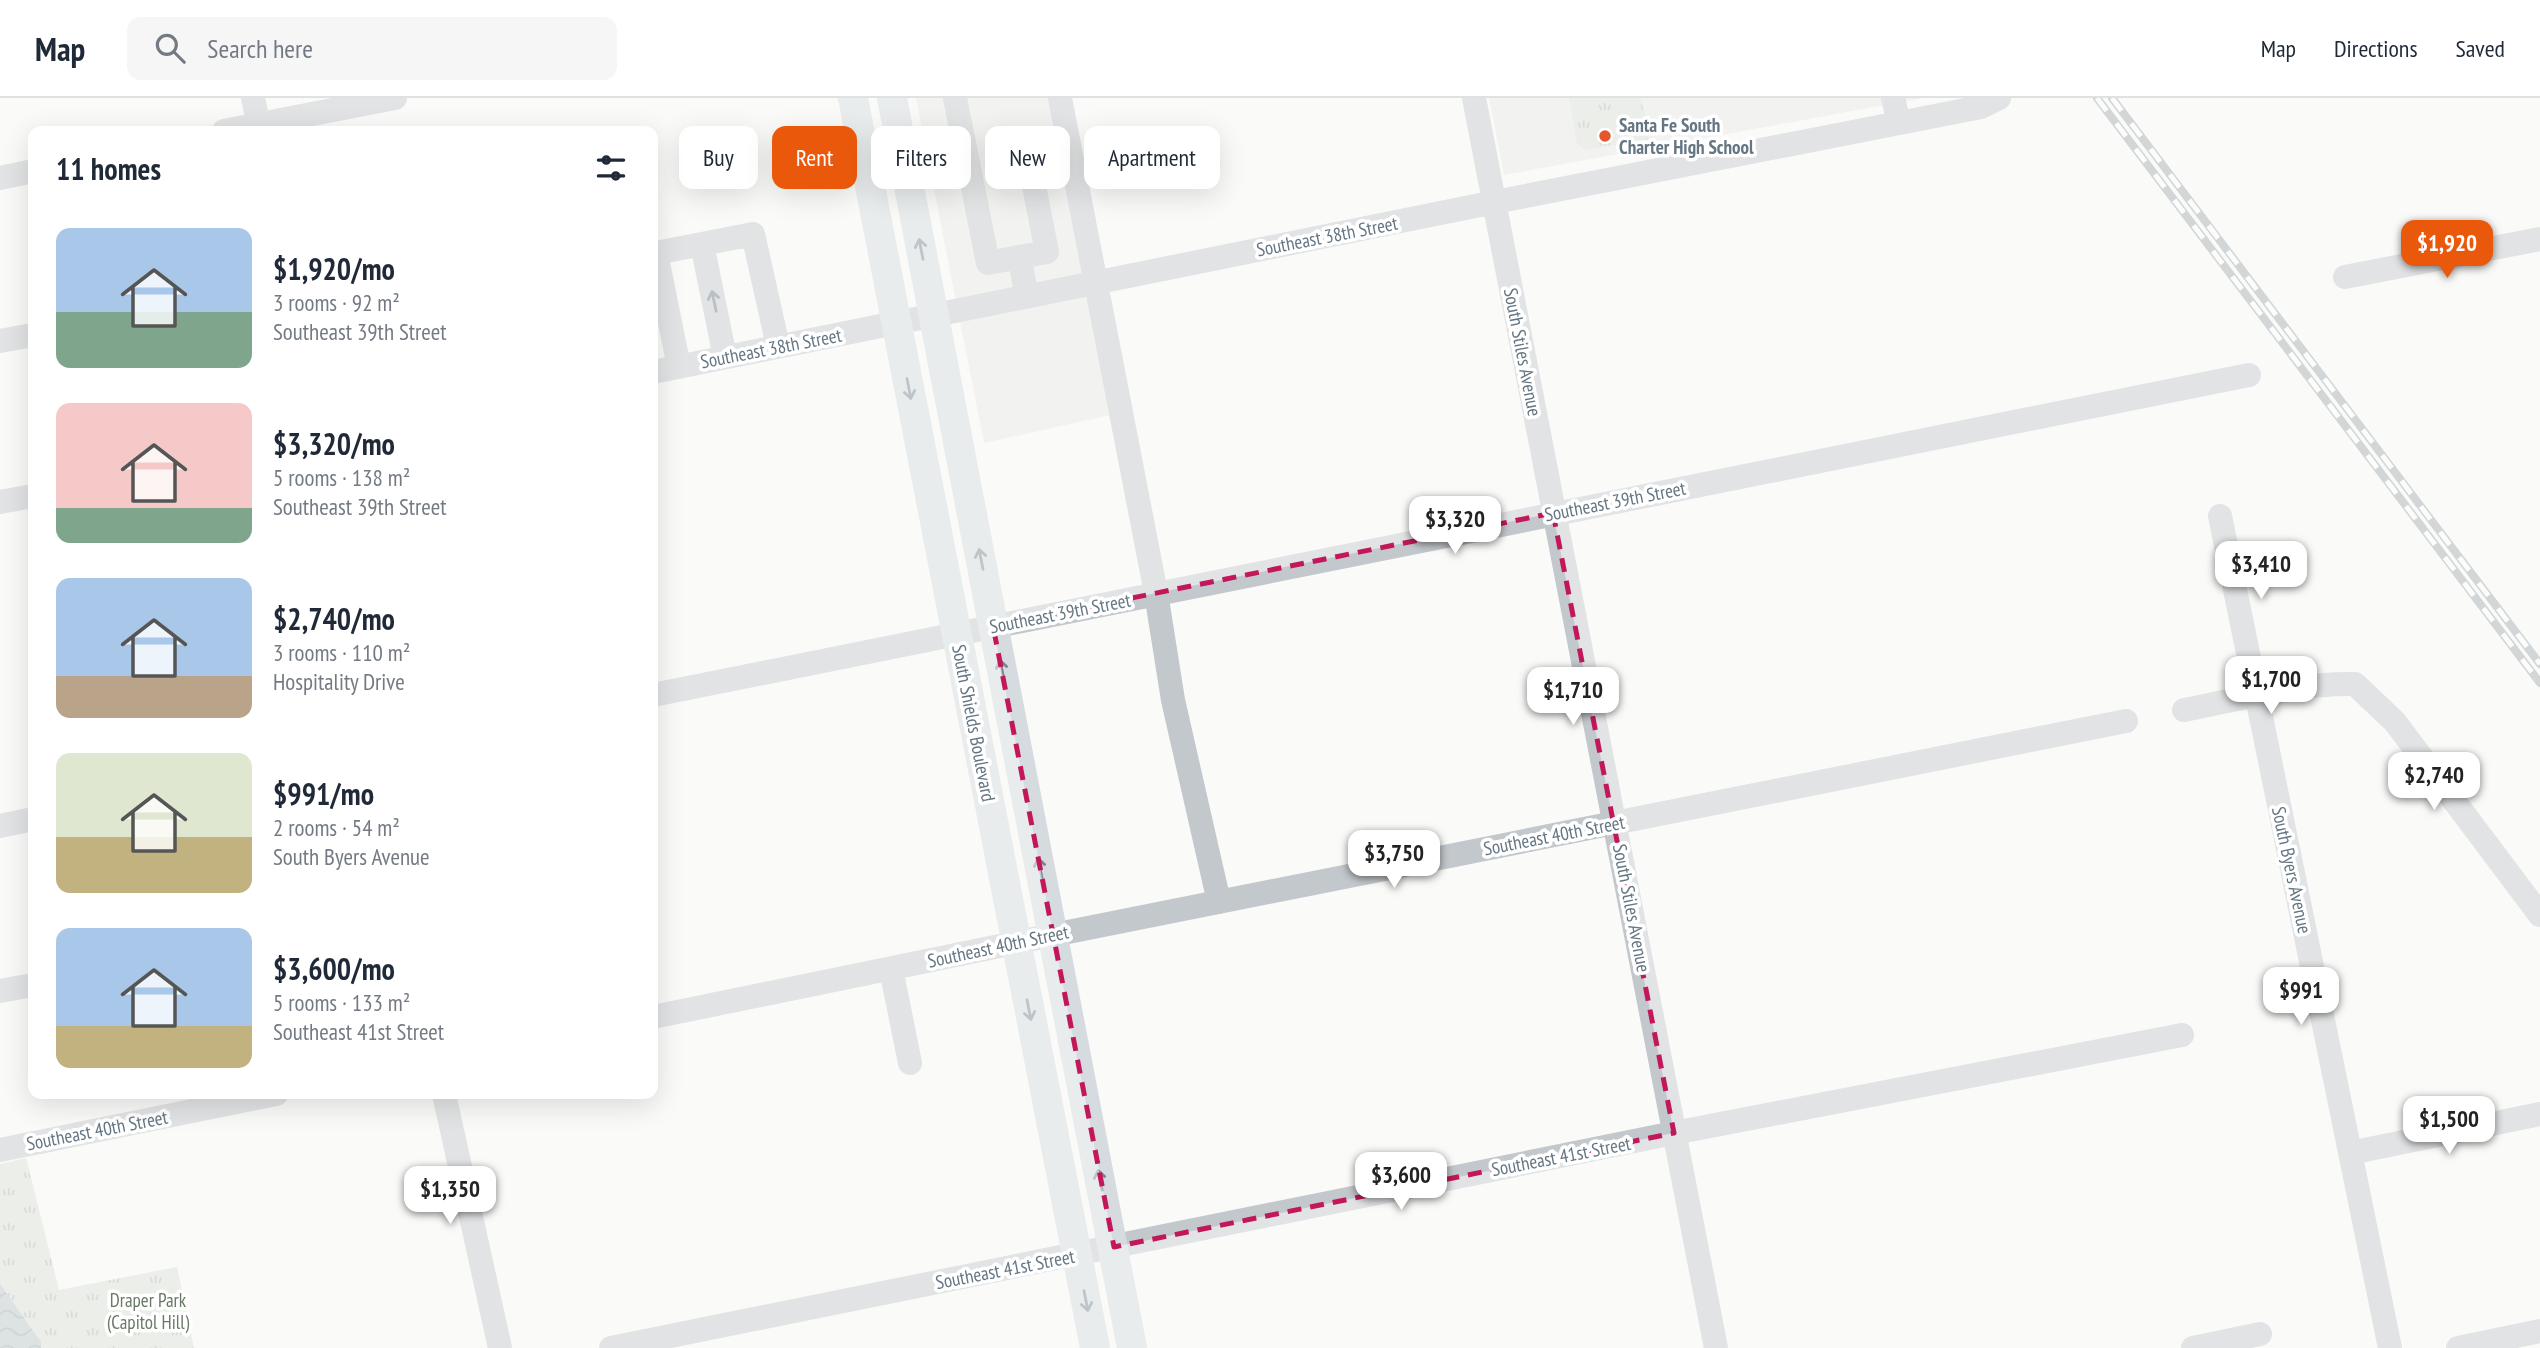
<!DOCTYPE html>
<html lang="en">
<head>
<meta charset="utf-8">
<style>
  body { margin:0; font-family:"PT Sans Narrow",sans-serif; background:#f6f6f7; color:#1f2937; height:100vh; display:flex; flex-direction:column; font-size:26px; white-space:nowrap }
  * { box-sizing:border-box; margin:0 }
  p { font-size:23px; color:#747a83 }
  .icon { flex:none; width:38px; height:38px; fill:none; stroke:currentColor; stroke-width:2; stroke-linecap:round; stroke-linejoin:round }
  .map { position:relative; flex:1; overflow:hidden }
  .drawer { position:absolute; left:28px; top:28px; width:630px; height:973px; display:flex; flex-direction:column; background:#fff; border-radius:14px; box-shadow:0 7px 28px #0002 }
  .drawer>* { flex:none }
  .hud { position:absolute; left:679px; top:28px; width:665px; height:63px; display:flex; gap:14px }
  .price { position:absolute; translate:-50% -60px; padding:0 16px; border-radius:14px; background:#fff; color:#222; font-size:23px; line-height:46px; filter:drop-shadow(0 2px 4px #0008) }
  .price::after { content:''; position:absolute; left:50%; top:42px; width:21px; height:16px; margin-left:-10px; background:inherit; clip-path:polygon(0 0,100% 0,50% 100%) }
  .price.on { background:#ea580c; color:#fff }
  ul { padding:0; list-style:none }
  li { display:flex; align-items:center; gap:21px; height:175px; padding:0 28px }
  li span { display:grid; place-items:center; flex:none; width:196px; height:140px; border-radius:14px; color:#555 }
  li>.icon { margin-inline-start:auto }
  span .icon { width:84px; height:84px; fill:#fffc; stroke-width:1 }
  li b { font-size:30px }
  h2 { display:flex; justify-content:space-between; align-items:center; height:84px; padding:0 28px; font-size:30px }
  .pill { padding:0 24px; border-radius:14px; background:#fff; box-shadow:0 7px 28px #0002; font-size:24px; line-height:63px }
  .pill.on { background:#ea580c; color:#fff }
  header { display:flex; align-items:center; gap:42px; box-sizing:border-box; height:98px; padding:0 35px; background:#fff; border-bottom:2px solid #e0e1e3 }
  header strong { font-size:33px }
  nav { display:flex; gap:38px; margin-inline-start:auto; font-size:24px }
  .search { width:490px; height:63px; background:#f6f6f7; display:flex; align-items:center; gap:18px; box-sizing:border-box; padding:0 24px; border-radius:14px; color:#747a83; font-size:26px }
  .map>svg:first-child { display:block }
  .built { fill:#e8e9e9 }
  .park { fill:url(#park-tufts) }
  .water { fill:url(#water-waves) }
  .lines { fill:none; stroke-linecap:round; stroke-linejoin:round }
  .minor { stroke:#c3c8cc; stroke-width:24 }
  .major { stroke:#d6dbdf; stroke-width:30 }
  .rail-casing { stroke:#a2aab0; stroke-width:8 }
  .rail { stroke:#fff; stroke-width:5; stroke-dasharray:16; stroke-linecap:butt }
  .oneway { stroke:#768591 }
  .oneway2 { stroke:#6a7a87 }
  .marked { fill:none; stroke:#c2185b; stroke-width:5; stroke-dasharray:14 9; stroke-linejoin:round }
  .poi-dot { fill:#e4572e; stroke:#fff; stroke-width:2.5 }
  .labels { text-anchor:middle; stroke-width:7; stroke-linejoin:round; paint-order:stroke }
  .poi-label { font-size:19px; font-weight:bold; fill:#657683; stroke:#fff; text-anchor:start }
  .street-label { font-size:19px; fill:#657683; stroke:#fff }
  .park-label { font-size:19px; fill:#687a64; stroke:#fff }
</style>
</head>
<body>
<header>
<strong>Map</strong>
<div class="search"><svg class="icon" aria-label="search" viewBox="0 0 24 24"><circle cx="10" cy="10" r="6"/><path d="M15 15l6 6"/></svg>Search here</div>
<nav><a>Map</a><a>Directions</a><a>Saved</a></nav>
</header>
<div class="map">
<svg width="2540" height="1250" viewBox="0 0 2540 1250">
  <defs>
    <pattern id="park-tufts" width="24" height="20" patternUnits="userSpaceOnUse" patternTransform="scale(1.75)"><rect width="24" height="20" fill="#dadfd7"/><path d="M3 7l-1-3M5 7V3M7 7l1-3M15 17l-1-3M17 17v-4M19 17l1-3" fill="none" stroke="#b4b9b4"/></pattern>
    <pattern id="water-waves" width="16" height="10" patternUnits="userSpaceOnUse" patternTransform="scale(1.75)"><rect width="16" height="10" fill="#bbc7cb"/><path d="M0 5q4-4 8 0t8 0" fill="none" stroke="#9ca6aa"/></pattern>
  </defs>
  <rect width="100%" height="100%" fill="#fafaf8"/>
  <!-- built -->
  <path class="built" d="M916,0H1070L1133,312L984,345Z
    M1489,0H1923L1504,77Z"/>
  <!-- park -->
  <path class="park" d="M1569,0H1641L1649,41L1585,52L1577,45Z
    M26,1060L59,1192L177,1169L194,1250H0V1066Z"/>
  <!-- water -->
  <path class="water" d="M0,1186L41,1244V1250H0Z"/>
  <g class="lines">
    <!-- minor -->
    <path class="minor" d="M253,0L260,33
      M955,0L988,165L1019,159L1027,198
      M1060,0L1156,495L1173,602L1219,804
      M1474,0L1716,1250
      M1893,0L1899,25
      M224,33L395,0
      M0,80L33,73
      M702,146L725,259
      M1019,159L1047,154L1034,88
      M2345,179L2540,141
      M0,243L33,237
      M679,269L656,155L753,136L778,248
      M653,274L1495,104L1981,9L1999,0
      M0,404L33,398
      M2220,418L2390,1250
      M653,597L2249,277
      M2184,612C2241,601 2297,585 2355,586L2395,624L2540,817
      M0,728L33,721
      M891,871L910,965
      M0,893L33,887
      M653,919L1053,837L2126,623
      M444,996L500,1250
      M0,1052L276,996
      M2350,1055L2540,1016
      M611,1250L1674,1035L2182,937
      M2193,1250L2260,1236
      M2458,1250L2540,1233"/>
    <!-- major -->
    <path class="major" d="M853,0L1095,1250
      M892,0L1132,1250"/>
    <!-- rail casing -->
    <g class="rail-casing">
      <path id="rail" d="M2097,0L2540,585
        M2112,0L2540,566"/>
    </g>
    <!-- rail -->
    <use href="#rail" class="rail"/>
  </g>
  <!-- one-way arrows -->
  <defs><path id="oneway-shaft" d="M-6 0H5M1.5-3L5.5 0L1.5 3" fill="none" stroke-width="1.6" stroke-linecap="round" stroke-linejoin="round" transform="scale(1.75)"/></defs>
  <g class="oneway">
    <use href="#oneway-shaft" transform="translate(921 151) rotate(-101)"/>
    <use href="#oneway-shaft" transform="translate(909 291) rotate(79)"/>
    <use href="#oneway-shaft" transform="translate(981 461) rotate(-101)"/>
    <use href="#oneway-shaft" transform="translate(1002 572) rotate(-101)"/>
    <use href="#oneway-shaft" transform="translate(1040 770) rotate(-101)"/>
    <use href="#oneway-shaft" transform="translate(1029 912) rotate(79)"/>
    <use href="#oneway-shaft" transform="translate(1100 1082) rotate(-101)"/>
    <use href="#oneway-shaft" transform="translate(1086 1203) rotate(79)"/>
  </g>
  <use class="oneway2" href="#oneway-shaft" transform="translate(714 203) rotate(-102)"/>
  <!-- marked area -->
  <path d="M0 0H2540V1250H0ZM1553,415L1674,1035L1114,1149L993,528Z" fill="#fafaf8" fill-opacity=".55" fill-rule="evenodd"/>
  <path class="marked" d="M1553,415L1674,1035L1114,1149L993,528Z"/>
  <!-- markers -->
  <circle class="poi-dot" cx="1605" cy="38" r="7"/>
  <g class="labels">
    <!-- poi labels -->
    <g class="poi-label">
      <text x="1619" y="34">Santa Fe South<tspan x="1619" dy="22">Charter High School</tspan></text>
    </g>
    <!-- street labels -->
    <g class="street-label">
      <text transform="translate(1327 138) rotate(-11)" y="7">Southeast 38th Street</text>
      <text transform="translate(771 250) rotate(-11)" y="7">Southeast 38th Street</text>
      <text transform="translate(1523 254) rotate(79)" y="7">South Stiles Avenue</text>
      <text transform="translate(1615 403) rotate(-11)" y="7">Southeast 39th Street</text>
      <text transform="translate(1060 515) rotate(-11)" y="7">Southeast 39th Street</text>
      <text transform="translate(974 625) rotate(79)" y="7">South Shields Boulevard</text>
      <text transform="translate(1554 737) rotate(-11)" y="7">Southeast 40th Street</text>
      <text transform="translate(2292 772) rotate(78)" y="7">South Byers Avenue</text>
      <text transform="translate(1632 810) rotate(79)" y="7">South Stiles Avenue</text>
      <text transform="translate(998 848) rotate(-12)" y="7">Southeast 40th Street</text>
      <text transform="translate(97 1032) rotate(-11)" y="7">Southeast 40th Street</text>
      <text transform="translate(1561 1058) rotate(-11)" y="7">Southeast 41st Street</text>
      <text transform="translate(1005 1171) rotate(-11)" y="7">Southeast 41st Street</text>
    </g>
    <!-- park labels -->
    <g class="park-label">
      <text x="148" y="1209">Draper Park<tspan x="148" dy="22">(Capitol Hill)</tspan></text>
    </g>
  </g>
</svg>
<b class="price on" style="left:2447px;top:182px">$1,920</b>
<b class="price" style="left:1455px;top:458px">$3,320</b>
<b class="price" style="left:2261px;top:503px">$3,410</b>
<b class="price" style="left:2271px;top:618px">$1,700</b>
<b class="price" style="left:1573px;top:629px">$1,710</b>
<b class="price" style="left:2434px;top:714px">$2,740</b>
<b class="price" style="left:1394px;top:792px">$3,750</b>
<b class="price" style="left:2301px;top:929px">$991</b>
<b class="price" style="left:2449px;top:1058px">$1,500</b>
<b class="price" style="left:1401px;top:1114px">$3,600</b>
<b class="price" style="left:450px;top:1128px">$1,350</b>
<div class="hud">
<a class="pill">Buy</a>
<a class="pill on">Rent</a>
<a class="pill">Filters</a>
<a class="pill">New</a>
<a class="pill">Apartment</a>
</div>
<section class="drawer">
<h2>11 homes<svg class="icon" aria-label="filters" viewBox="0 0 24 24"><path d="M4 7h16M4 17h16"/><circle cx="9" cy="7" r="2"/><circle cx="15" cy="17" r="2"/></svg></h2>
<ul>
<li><span style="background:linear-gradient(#a9c7e8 60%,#7fa58c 0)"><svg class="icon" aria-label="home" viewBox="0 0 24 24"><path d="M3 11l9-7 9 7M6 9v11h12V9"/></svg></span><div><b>$1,920/mo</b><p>3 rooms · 92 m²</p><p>Southeast 39th Street</p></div></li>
<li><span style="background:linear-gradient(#f6c9c9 75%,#7fa58c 0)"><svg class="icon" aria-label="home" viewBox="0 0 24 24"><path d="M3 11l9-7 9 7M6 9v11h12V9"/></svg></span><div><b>$3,320/mo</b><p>5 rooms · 138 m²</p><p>Southeast 39th Street</p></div></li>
<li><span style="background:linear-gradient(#a9c7e8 70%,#b9a48a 0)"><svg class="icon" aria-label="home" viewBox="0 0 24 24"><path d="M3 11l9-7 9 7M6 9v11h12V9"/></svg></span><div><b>$2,740/mo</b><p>3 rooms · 110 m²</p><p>Hospitality Drive</p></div></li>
<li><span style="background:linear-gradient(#dfe7d0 60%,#c2b280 0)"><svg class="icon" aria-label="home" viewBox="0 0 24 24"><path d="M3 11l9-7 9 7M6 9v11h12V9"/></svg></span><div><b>$991/mo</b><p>2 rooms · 54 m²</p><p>South Byers Avenue</p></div></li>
<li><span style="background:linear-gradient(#a9c7e8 70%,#c2b280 0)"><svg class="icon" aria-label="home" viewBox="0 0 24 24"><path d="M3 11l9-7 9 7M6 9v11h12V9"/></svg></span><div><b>$3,600/mo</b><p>5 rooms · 133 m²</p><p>Southeast 41st Street</p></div></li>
</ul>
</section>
</div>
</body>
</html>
